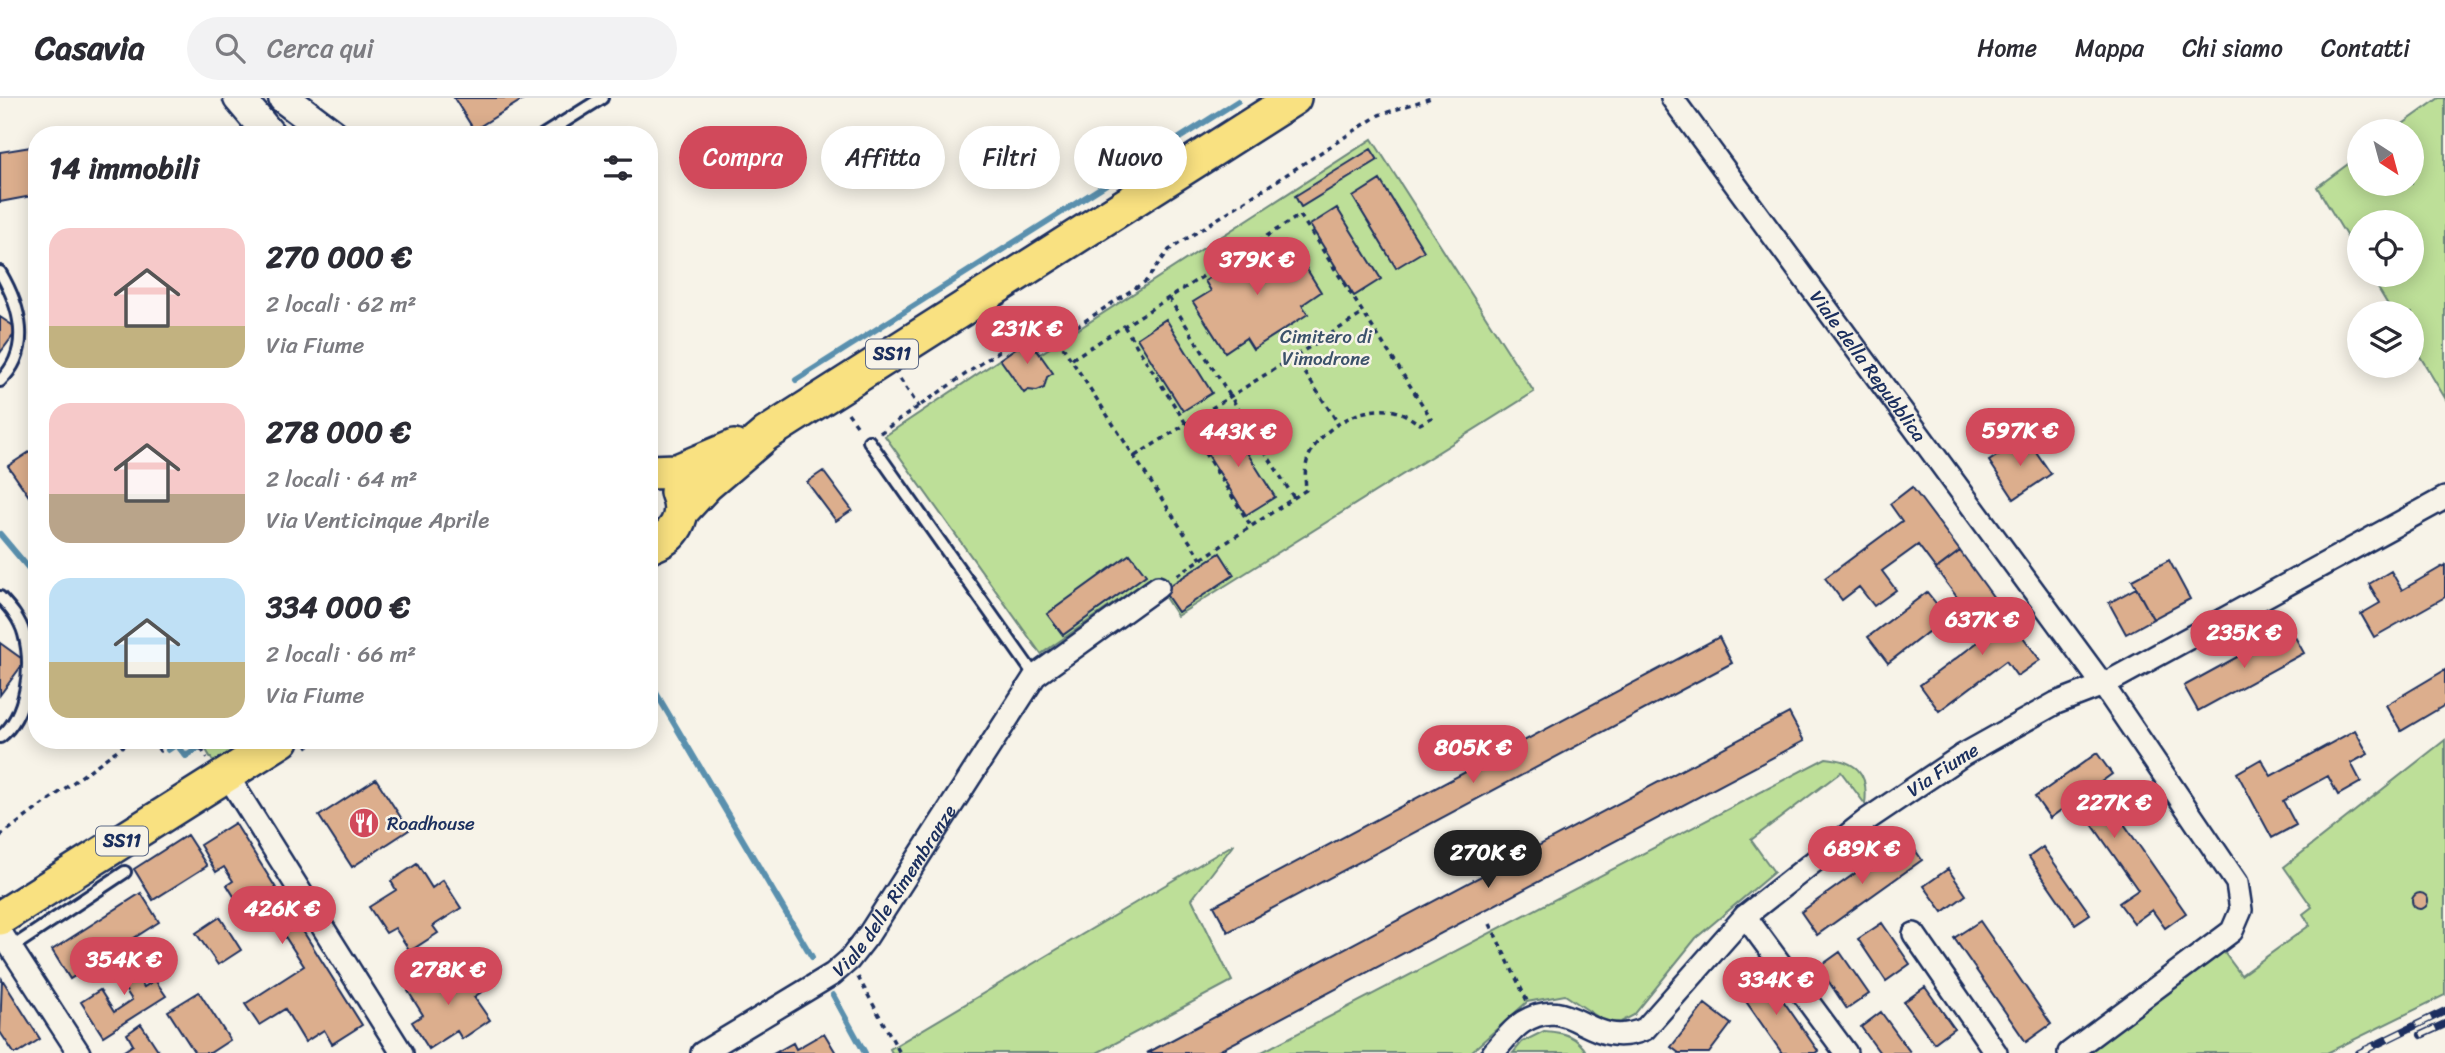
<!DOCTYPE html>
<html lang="it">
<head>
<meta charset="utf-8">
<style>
  body { margin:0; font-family:Sriracha,sans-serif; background:#f2f2f3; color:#2b2b33; height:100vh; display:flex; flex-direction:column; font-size:26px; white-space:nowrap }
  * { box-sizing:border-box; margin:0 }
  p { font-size:23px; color:#7c7c81 }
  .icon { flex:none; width:38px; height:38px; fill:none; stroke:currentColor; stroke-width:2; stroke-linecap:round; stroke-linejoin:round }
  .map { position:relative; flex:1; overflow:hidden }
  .panel { position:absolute; left:28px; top:28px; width:630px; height:623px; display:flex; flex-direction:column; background:#fff; border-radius:28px; box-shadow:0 4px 18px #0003 }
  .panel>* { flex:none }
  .banner { position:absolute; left:679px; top:28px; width:665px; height:63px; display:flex; gap:14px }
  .needle { width:46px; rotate:144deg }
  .buttons { position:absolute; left:2347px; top:21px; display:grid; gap:14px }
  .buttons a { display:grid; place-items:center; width:77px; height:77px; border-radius:50%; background:#fff; box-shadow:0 4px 18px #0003; font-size:35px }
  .price { position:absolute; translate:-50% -60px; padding:0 16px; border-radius:24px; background:#d1495b; color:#fff; font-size:23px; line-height:46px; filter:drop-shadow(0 2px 4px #0008) }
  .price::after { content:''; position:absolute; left:50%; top:42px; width:21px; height:16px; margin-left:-10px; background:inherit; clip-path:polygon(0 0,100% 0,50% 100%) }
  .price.current { background:#222; color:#fff }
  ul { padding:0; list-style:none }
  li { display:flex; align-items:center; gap:21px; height:175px; padding:0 21px }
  li span { display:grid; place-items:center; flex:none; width:196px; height:140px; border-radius:21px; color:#555 }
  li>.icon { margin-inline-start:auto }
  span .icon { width:84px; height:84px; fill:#fffc; stroke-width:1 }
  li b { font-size:30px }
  h2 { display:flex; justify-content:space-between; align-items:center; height:84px; padding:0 21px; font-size:30px }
  .chip { padding:0 24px; border-radius:32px; background:#fff; box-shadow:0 4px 18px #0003; font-size:24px; line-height:63px }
  .chip.current { background:#d1495b; color:#fff }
  header { display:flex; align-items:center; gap:42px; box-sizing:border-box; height:98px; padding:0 35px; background:#fff; border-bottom:2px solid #e1e1e2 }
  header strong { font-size:33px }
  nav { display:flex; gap:38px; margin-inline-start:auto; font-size:24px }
  .search { width:490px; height:63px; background:#f2f2f3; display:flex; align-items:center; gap:18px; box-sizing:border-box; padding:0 24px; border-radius:38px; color:#7c7c81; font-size:26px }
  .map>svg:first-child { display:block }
  .green { fill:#bddf98; stroke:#6c877b; stroke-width:2 }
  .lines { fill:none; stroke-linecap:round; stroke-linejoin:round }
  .stream { stroke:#5a90ae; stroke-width:6 }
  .building { fill:#dcae8d; stroke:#1b2f5e; stroke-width:2 }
  .lane-casing { stroke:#1b2f5e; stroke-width:16 }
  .street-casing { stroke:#1b2f5e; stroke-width:26 }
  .secondary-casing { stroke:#1b2f5e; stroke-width:35 }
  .primary-casing { stroke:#1b2f5e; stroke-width:38 }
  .path { stroke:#1b2f5e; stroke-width:3.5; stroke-dasharray:5 5; stroke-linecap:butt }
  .lane { stroke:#f7f3e8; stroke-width:10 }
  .street { stroke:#f7f3e8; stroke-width:21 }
  .secondary { stroke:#f7f3e8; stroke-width:30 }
  .primary { stroke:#f9e181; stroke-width:33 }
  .rail-casing { stroke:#1b2f5e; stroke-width:8 }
  .rail { stroke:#f7f3e8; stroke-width:5; stroke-dasharray:16; stroke-linecap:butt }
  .labels { text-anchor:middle; stroke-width:5; stroke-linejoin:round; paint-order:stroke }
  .shield { fill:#f7f3e8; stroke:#5d6a87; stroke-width:2 }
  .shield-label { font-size:18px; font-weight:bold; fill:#1b2f5e }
  .park-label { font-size:19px; fill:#3b526a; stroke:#f7f3e8 }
  .street-label { font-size:19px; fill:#1b2f5e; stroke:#f7f3e8 }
  .poi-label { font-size:19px; fill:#1b2f5e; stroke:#f7f3e8; text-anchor:start }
</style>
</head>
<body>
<header>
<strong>Casavia</strong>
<div class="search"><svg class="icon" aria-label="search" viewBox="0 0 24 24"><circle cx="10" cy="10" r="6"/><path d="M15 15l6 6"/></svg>Cerca qui</div>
<nav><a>Home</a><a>Mappa</a><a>Chi siamo</a><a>Contatti</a></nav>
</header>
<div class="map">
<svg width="2445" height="955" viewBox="0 0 2445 955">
  <rect width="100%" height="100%" fill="#f7f3e8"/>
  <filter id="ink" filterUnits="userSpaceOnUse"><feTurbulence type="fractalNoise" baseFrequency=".0143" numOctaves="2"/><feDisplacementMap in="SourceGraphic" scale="14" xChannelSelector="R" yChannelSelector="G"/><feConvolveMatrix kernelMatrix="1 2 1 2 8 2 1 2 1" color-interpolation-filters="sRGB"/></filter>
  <g filter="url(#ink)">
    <!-- green -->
    <path class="green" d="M2439,0H2445V300L2412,245V215H2393L2370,177H2412V124H2359V159L2317,89L2359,58V86H2412V33H2393Z
      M1372,41L1534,294L1177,518L1152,479L1041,556L885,338L1030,241L1040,256Z
      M200,642H250L214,665Z
      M2445,642V897L2327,955H2086L2223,853L2241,877L2310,827L2303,816L2312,809L2284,769Z
      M1826,660C1856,663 1869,674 1865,706L1841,674L1751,742L1774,774L1696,840L1634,917L1621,924L1607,925L1565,897L1527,904L1470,955H1260Z
      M1234,746L1192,801L1232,883L1097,955H892L890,951Z
      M1544,933C1564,934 1577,938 1587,955H1513L1522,944Z"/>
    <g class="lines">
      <!-- stream -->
      <path class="stream" d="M796,282L1238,3
        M0,436L37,480
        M649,583L812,859
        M173,642L186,658L211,642
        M168,652L183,642
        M833,897L865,955"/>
    </g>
    <!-- building -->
    <path class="building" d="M454,0H525L474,32Z
      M37,48V97L0,104V54Z
      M1371,51L1378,62L1301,109L1295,98Z
      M1380,82L1424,153L1396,170L1353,99Z
      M1337,110L1381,181L1354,198L1310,127Z
      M1290,144L1321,194L1302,207L1308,216L1253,251L1246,240L1225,254L1193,204L1211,193L1205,183L1257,150L1264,161Z
      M0,219L18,231L0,255Z
      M1166,221L1212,295L1183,313L1137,240Z
      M1021,236L1026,243L1029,241L1053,275L1047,279L1044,290L1037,293L1028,292L1024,295L1000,261L1017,249L1012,243Z
      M1229,326L1275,399L1246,417L1200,344Z
      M2026,339L2051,376L2014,401L1989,363Z
      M37,349V410L8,368Z
      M823,373L852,412L836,423L807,384Z
      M1912,389L1960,453L1936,471L1918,447L1882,473L1896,492L1874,508L1859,489L1842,502L1825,480L1902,423L1890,406Z
      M1960,453L1994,500L1971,518L1936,471Z
      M1220,455L1234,477L1178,514L1163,492Z
      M1130,456L1146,477L1063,537L1047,516Z
      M2169,462L2190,501L2153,521L2132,482Z
      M2445,467V499L2374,539L2361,516L2380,505L2369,486L2391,473L2402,492Z
      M2136,490L2153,521L2126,536L2109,505Z
      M1927,494L1947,519L1888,565L1868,539Z
      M1994,500L2040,562L2017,578L2006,563L1939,613L1920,587L1986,538L1971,518Z
      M2290,530L2304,555L2198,613L2184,588Z
      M1719,539L1732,565L1228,834L1214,808Z
      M0,545L25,563L0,597Z
      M2445,572V607L2401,633L2386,607Z
      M1789,615L1804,643L1215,955H1147Z
      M2355,632L2368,656L2351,665L2361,684L2338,697L2328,678L2283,703L2296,727L2272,740L2237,675L2261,661L2271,678Z
      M2097,655L2112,676L2097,687L2186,815L2165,830L2152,812L2134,825L2119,805L2138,792L2075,702L2050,720L2035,699Z
      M376,681L409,732L352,769L319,718Z
      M235,725L362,927L332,946L324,932L305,944L285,911L259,927L245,906L304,868L273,820L255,832L227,787L233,783L224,769L216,774L200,747Z
      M187,737L207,768L153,802L134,771Z
      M1906,739L1922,762L1817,837L1801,814Z
      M2043,749L2090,816L2075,826L2029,759Z
      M417,766L432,790L443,782L461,810L433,828L438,835L410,853L395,830L386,835L369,809L396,792L391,783Z
      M1948,771L1966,797L1943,814L1924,788Z
      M141,795L159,824L70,881L52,852Z
      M2412 803a8 8 0 1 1 16 0a8 8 0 1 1-16 0Z
      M220,819L241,852L218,867L196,835Z
      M1980,823L2051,926L2026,944L1954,840Z
      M1882,825L1910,866L1886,883L1858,841Z
      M1840,854L1869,896L1847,911L1819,869Z
      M139,855L147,867L135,875L144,889L155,882L166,898L103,938L81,904L100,892L114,914L132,902L112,871Z
      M466,867L483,893L474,899L490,922L462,941L457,933L429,951L412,924L423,917L408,893L433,876L439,885Z
      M1764,875L1818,953L1815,955H1782L1738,892Z
      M2,881L40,941L18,955H14L0,934Z
      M1925,889L1954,930L1934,945L1904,904Z
      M199,894L230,942L210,955H195L168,913Z
      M1705,906L1731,926L1709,955H1679L1671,949Z
      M1881,914L1910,954L1908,955H1880L1861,929Z
      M141,926L160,955H121L133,947L127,936Z
      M824,935L836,955H775L793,945L796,951Z"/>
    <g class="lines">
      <!-- lane casing -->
      <g class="lane-casing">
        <path id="lane" d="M543,37L602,0
          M0,174C20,208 33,252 0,283
          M869,343L1035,578
          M0,499C10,510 20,521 24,536C33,568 27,618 0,639
          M11,850L125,774"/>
      </g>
      <!-- street casing -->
      <g class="street-casing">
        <g id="street">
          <path id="s1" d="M1672,0L2103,587L2237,785L2241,812L2232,833L2069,955"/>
          <path d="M227,677L402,955"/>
          <path d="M1745,818L1846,955"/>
          <path d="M0,833L79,955"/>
          <path d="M1914,836L1996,955"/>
          <path id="s2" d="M702,955L833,876L849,862L867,839L1035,578L1158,489"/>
          <path id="s3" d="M1493,955C1502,945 1511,932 1523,924C1573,893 1589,955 1645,931L1745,818L1868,721L1963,657L2056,605L2103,587L2445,400"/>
        </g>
      </g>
      <!-- secondary casing -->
      <g class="secondary-casing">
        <path id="secondary" d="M239,0L270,37
          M284,0L333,37"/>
      </g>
      <!-- primary casing -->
      <g class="primary-casing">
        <path id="primary" d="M649,374L677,373L734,349
          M681,414L706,387L766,336L1294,0
          M649,448C674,440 688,419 677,394
          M0,820L282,642"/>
      </g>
      <!-- path -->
      <path class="path" d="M1169,200L1294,400
        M1124,228L1251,428
        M1057,240L1201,461
        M1294,258L1338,325
        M1072,261L1300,117L1431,320L1420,326C1414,323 1407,317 1401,315C1369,303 1326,326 1311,354C1304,366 1305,379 1306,392L1174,479
        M900,281L919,309
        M848,315L860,331
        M880,335L1008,247L1005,241L1024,231L1048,240L1065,236L1146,183L1169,152L1379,17L1431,0
        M1135,358L1364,215
        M152,642L160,653L175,642
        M196,642L207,660
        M306,649L316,642
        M0,738L131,642
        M1490,826L1527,903
        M858,879L900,955"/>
      <!-- lane -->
      <use href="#lane" class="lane"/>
      <!-- street -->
      <use href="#street" class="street"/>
      <!-- secondary -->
      <use href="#secondary" class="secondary"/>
      <!-- primary -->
      <use href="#primary" class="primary"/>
      <!-- rail casing -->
      <g class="rail-casing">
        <path id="rail" d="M2421,937L2445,926
          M2359,955L2445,913"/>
      </g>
      <!-- rail -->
      <use href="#rail" class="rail"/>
    </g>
  </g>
  <!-- icons -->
  <defs>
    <g id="restaurant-disc" transform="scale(1.575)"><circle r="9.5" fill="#d1495b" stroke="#f7f3e8"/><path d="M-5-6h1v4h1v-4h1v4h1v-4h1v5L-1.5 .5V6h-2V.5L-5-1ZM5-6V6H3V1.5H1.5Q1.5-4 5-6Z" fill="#fff"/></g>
  </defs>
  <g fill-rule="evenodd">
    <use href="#restaurant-disc" x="364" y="725"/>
  </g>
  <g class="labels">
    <!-- shield labels -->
    <g class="shield">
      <rect x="866" y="241.5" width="52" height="29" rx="5"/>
      <rect x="96" y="728.5" width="52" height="29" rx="5"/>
    </g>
    <g class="shield-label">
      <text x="892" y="262">SS11</text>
      <text x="122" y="749">SS11</text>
    </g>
    <!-- park labels -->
    <g class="park-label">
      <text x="1326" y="245">Cimitero di<tspan x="1326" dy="22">Vimodrone</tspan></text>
    </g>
    <!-- street labels -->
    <g class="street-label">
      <text dy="7" stroke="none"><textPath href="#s1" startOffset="332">Viale della Repubblica</textPath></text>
      <text dy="7" stroke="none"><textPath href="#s3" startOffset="569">Via Fiume</textPath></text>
      <text dy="7" stroke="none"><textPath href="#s2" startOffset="257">Viale delle Rimembranze</textPath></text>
    </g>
    <!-- poi labels -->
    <g class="poi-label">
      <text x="387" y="732">Roadhouse</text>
    </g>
  </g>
</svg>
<div class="buttons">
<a><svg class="needle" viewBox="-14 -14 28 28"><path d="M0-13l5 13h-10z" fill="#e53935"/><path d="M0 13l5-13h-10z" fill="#7c7c81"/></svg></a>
<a><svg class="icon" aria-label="locate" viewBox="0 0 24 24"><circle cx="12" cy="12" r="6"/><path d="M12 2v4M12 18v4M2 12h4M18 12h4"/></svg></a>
<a><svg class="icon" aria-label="layers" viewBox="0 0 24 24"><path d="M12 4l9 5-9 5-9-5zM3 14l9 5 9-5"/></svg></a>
</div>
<b class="price" style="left:1257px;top:199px">379K €</b>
<b class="price" style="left:1027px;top:268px">231K €</b>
<b class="price" style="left:2020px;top:370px">597K €</b>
<b class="price" style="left:1238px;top:371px">443K €</b>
<b class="price" style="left:1982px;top:559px">637K €</b>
<b class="price" style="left:2244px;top:572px">235K €</b>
<b class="price" style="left:1473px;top:687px">805K €</b>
<b class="price" style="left:2114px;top:742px">227K €</b>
<b class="price" style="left:1862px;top:788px">689K €</b>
<b class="price current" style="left:1488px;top:792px">270K €</b>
<b class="price" style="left:282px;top:848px">426K €</b>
<b class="price" style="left:124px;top:899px">354K €</b>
<b class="price" style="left:448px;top:909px">278K €</b>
<b class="price" style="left:1776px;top:919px">334K €</b>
<div class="banner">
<a class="chip current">Compra</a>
<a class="chip">Affitta</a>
<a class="chip">Filtri</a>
<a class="chip">Nuovo</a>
</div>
<section class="panel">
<h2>14 immobili<svg class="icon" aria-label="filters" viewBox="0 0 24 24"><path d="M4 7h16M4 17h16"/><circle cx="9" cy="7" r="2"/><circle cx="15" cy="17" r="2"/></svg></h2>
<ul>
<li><span style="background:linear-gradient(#f6c9c9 70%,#c2b280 0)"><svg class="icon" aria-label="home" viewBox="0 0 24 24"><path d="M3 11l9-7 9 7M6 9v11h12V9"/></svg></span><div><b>270 000 €</b><p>2 locali · 62 m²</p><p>Via Fiume</p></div></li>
<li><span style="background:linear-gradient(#f6c9c9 65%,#b9a48a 0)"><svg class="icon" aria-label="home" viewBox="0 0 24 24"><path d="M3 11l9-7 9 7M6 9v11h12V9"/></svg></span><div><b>278 000 €</b><p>2 locali · 64 m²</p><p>Via Venticinque Aprile</p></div></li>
<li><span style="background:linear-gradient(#bfe0f5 60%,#c2b280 0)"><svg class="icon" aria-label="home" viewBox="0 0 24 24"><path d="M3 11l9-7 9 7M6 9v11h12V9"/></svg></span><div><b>334 000 €</b><p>2 locali · 66 m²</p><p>Via Fiume</p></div></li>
</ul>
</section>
</div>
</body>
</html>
